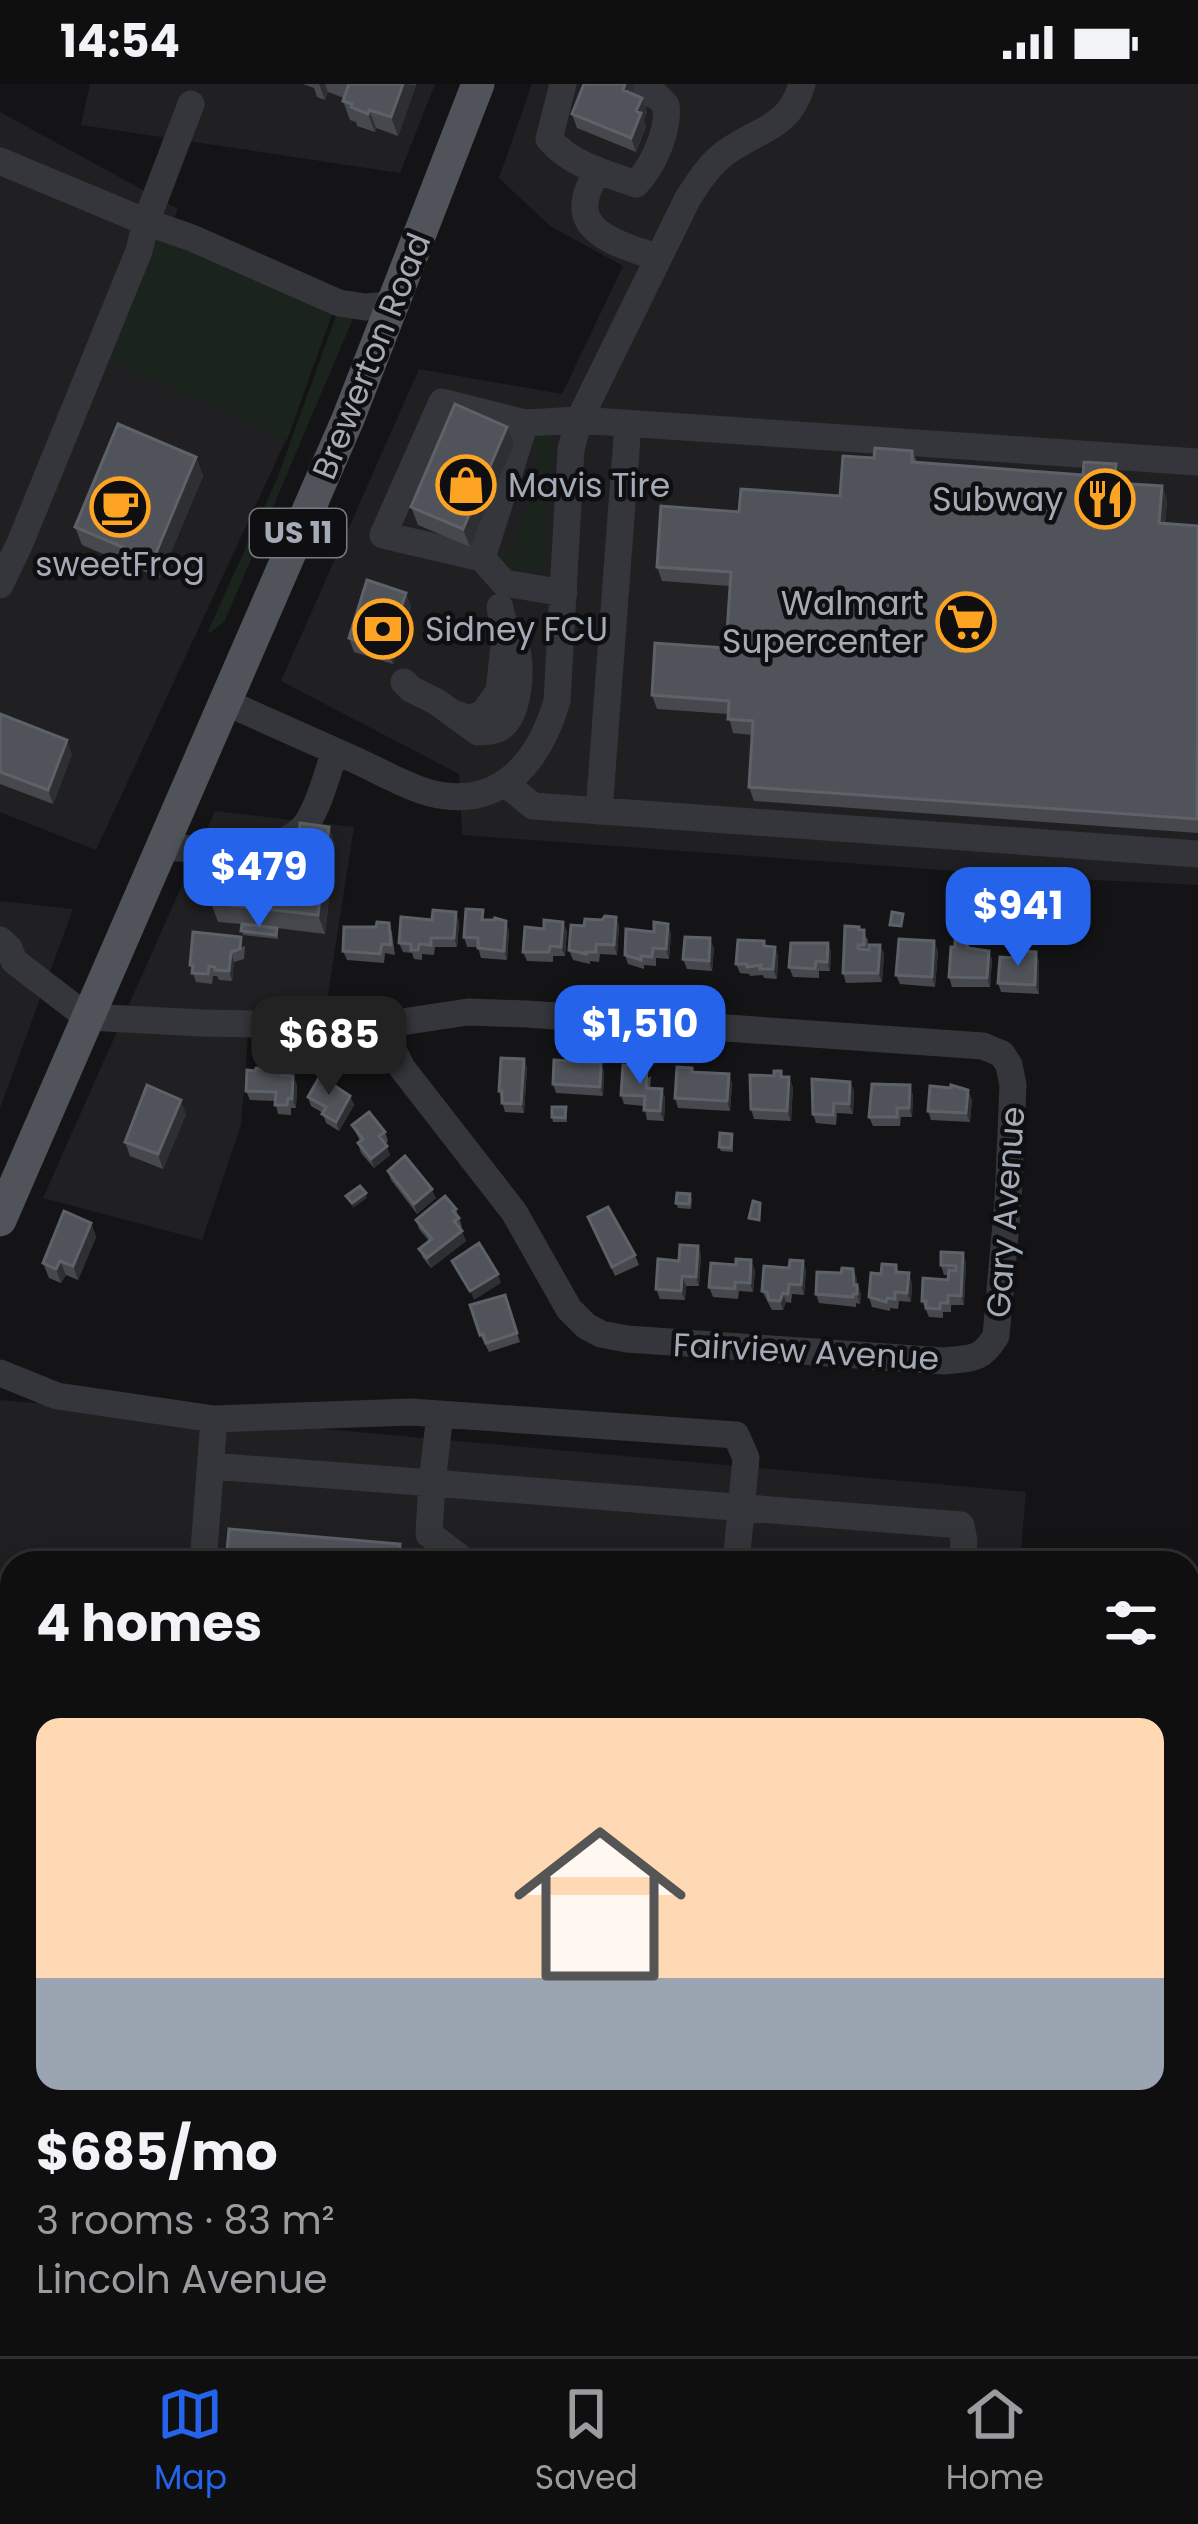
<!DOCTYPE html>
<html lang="en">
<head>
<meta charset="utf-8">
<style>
  body { margin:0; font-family:Poppins,sans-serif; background:#181819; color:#f1f3f6; height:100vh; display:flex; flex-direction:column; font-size:45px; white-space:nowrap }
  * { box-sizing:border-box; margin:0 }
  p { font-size:39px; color:#9b9c9f }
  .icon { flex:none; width:66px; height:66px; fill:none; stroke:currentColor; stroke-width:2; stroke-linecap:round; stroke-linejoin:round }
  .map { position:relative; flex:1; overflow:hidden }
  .sheet { position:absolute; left:0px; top:1467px; width:1200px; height:807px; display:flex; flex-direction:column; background:#0f0f10; border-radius:36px 36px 0 0; box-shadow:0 6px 30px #0003,0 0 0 3px #2f2f30 }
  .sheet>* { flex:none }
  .price { position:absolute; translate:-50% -102px; padding:0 27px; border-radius:24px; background:#2563eb; color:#fff; font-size:39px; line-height:78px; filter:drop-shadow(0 3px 6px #0008) }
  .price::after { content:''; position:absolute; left:50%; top:72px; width:36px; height:27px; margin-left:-18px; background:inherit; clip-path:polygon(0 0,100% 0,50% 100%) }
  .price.on { background:#222; color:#fff }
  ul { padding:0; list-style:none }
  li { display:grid; align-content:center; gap:24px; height:636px; padding:0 36px }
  li span { display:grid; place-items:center; height:372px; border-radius:24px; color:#555 }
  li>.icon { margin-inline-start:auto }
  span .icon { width:216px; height:216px; fill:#fffc; stroke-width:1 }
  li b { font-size:51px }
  h2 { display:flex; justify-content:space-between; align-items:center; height:144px; padding:0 36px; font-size:51px }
  .status { display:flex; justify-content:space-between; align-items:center; height:84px; padding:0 60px; background:#0f0f10; direction:ltr }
  .status svg { height:33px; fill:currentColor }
  .menu { display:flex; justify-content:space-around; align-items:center; height:168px; border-top:3px solid #2f2f30; background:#0f0f10; font-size:33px; color:#9b9c9f }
  .menu a { display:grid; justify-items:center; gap:6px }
  .menu .on { color:#2563eb }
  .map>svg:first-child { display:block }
  .built { fill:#202023 }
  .green { fill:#1b241c }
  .water { fill:#29343a }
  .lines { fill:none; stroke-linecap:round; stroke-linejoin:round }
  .minor { stroke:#34363b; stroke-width:27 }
  .major { stroke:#50535a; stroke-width:33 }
  .wall { fill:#46484e }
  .shaded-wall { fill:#2e2f33 }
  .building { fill:#505359; stroke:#5d6168; stroke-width:3 }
  .labels { text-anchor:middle; stroke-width:9; stroke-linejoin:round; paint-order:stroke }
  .shield { fill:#0f0f11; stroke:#777c85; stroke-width:3 }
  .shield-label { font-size:30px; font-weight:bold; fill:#a4abb7 }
  .street-label { font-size:33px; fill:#a4abb7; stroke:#0f0f11 }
  .poi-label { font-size:33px; fill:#a4abb7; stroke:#0f0f11; text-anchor:start }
</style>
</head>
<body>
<div class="status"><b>14:54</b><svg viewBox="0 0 49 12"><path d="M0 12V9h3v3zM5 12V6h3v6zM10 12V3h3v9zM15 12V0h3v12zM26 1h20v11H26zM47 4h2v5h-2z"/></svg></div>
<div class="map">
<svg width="1198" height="2272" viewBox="0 0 1198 2272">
  <rect width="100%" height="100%" fill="#141416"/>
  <!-- built -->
  <path class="built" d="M90,0H435L400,89L81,41Z
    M532,0H1198V801L1053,794L462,751L459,690L281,597L419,285L562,310L623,182L550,142L499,94Z
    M0,28L178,125L119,276L290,347L96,766L0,728Z
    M215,727L354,743L319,968L248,953L241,1041L202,1156L43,1114Z
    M0,817L73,825L0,1024Z
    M0,1316L1026,1408L1020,1479H12V2262H576L575,2272H0Z"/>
  <!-- green -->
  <path class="green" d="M164,153L332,230L287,356L115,278L112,273L152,164Z
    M336,232H354L229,527L224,538L210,549L208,547L277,395Z
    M547,345L553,352L554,358L544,480L535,488C516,486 502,485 498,463L514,467L542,366L528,361L533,348Z"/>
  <!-- water -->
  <path class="water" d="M703,2262H834L832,2272H702Z"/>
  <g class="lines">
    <!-- minor -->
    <path class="minor" d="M563,0L549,55C571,81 605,89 636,100C654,81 669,46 666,21L657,12L634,4
      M0,77L146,138L192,154L339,219L365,223L392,221
      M597,86C594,94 588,104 586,113C576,153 631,163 658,174
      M482,474L525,339
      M0,501L20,459L139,167L146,138L191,20
      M564,509L504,499L482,474L383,451L442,318L525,339L579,336L1198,378
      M404,598L411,605L437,618L478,648C485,647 492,648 498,645C520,634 523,580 515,560C510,546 501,539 500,523
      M225,618C267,637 310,656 353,675C378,686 404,702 430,709C500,727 539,678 557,617L571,365L579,336L688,114C699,97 709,81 725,69C758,44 789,46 802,0
      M453,629L467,634L482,631L499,607L506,544
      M506,700L533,722L1198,770
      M599,727L628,340
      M162,763C203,765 280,777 307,739C320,719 327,690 335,667
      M0,856L9,864L14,877L87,933L202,939L375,942L468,928L527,930L983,962L1002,970L1009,981L1013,1001L1008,1117L996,1252C981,1277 971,1274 944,1277L627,1255L601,1250L586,1242L569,1225L514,1128L402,984L391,962L388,941
      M0,1289L57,1312L214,1335L203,1479
      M440,1330L432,1399L961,1441L964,1457L962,1479
      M214,1335L411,1328L736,1351L746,1374L736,1479
      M211,1382L432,1399L429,1450L467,1479
      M0,1569L12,1570
      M0,1676H12
      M0,1713L12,1719
      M0,1845L2,1823
      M0,1926L12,1924
      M0,2049L12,2050
      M0,2147L12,2148
      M255,2272V2262
      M572,2272L573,2262"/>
    <!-- major -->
    <path class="major" d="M0,1136L348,335L478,0"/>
  </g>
  <!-- wall -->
  <path class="wall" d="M303,0H416V1L398,52L376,44L375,48L357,42L356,38L350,36L343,17L344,14L328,8L325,16L317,13L314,4Z
    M584,0H636L632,10L642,14L647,28L644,36L646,43L636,68L577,44L572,30Z
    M514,361L470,463L418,441L411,423Z
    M912,367L917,378L1121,394L1120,399L1162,402L1167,416L1165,439L1198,441V749L754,717L749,703L752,651L733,649L728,630L657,625L652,611L726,564L730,502L662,497L657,483L739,428L840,412L874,374Z
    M196,373L203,392L160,494L82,461L75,443Z
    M406,509L411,523L393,580L354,568L349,554Z
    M0,630L72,670L53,720L0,700Z
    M329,743L335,761L325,850L277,844L278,855L243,851L242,840L218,838L211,819L296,792Z
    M983,787L984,800L969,799L968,795Z
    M616,833L619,842L617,871L600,870L599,878L590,877V880L573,876L569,866L584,842Z
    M486,836L509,847L507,876L481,874L478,863H467L464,853Z
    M459,837L457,863H435L434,871L422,870V876L414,875L412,869L403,868L399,859Z
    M389,839L392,849L395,871L385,869L384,879L347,876L343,867L376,843Z
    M861,846L868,856L867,865L880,861L884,870L882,898L846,899L843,889Z
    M567,847L565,872H553V878L527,877L523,868Z
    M671,849L669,875L656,874V882L644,881V885L628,880L625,871Z
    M828,859L831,868L830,887H819V894L793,893L789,883Z
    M245,862L244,875L234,878L232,897L219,896L217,892H213L212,900L196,898L190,881Z
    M766,862L775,863L778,872L777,895L764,894L763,891L750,892L749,890L740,889L736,880Z
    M714,864L712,887L687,885L683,875Z
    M969,864L989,867L992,876L990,903H952L949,893Z
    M938,867L935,903L900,900L896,891Z
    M1036,868L1039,878V910L1001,908L998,899Z
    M524,975L527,984L524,1029L505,1028L499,1007Z
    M601,979L604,988L603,1012L556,1009L553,1000Z
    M692,984L694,988L729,990L732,1000L730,1027L678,1024L675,1014Z
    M781,987L783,993L793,1003L791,1037L754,1035L751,1025L774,992Z
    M284,992H293L297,1001L296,1024H291V1031L278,1030L275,1017L250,1016L246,1007Z
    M651,992L650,1004L662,1005L665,1014L664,1037L647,1036L644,1022L624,1020L621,1011Z
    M850,998L854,1007L853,1030L837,1029L836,1041L816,1039L813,1030Z
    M913,1011L912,1033H901L900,1042H873L869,1033Z
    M350,1012L354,1021L339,1047L326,1039L323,1029L311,1022L308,1013Z
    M972,1015L970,1038L931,1036L928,1027Z
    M566,1023L567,1038H553L552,1033Z
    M186,1030L163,1085L130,1072L125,1058Z
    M352,1041L385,1048L388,1057L385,1060L390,1071L374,1084L361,1069L358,1059L360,1057Z
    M732,1050L733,1068L721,1067L719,1063Z
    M388,1087L436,1114L417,1130L391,1096Z
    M692,1114L691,1125L678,1124L676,1119Z
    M456,1125L462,1143L460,1145L466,1157L431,1184L423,1174L419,1165L429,1157L419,1145L416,1136Z
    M588,1133L635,1171L639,1181L615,1192Z
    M91,1139L96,1153L78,1196L66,1191L61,1199L49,1194L43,1179Z
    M698,1162L701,1171L699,1202H686L685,1216L660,1215L656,1205L679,1177Z
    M963,1169L966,1179L964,1221H951V1228H943V1234L929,1233L922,1217L948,1196V1191H944L941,1181Z
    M803,1177L806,1186L804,1211L792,1210L791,1219L786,1218L783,1226H772L762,1207L789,1184Z
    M896,1181L899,1189L912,1199L911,1218L899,1217L898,1225L890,1224V1227L872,1223L869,1213L881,1190Z
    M853,1185L861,1211L860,1220L856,1219V1223L819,1219L816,1210L841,1189Z
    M755,1186L753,1208L739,1207L738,1215L713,1213L709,1203Z
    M505,1211L520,1258L489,1268L480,1251Z
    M0,1962L12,1963V2019L0,2018Z"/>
  <!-- shaded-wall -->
  <path class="shaded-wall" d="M319,0H325L328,8L325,16Z
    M403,0L416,1L398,52L391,33Z
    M625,0H636L628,21L623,6Z
    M642,14L647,28L644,36L646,43L636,68L631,54L636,27Z
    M369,26L376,44L375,48L368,30Z
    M507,343L514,361L470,463L463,445Z
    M196,373L203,392L160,494L153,476Z
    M1116,380L1121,394L1119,413L1114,399Z
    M1162,402L1167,416L1164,453L1159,439Z
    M406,509L411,523L393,580L387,566Z
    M67,656L72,670L53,720L48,706Z
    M329,743L335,761L325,850L318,831Z
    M456,828L459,837L457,863L454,854Z
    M616,833L619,842L617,871L614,861Z
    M506,837L509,847L507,876L504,867Z
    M563,838L567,847L565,872L561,863Z
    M668,840L671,849L669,875L666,865Z
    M710,854L714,864L712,887L709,877Z
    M934,857L938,867L935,903L932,893Z
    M828,859L831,868L830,887L827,878Z
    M880,861L884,870L882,898L878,889Z
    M775,863L778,872L777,895L773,885Z
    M989,867L992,876L990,903L987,894Z
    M231,868L234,878L232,897L229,887Z
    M1036,868L1039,878V910L1035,901Z
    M524,975L527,984L524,1029L521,1020Z
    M601,979L604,988L603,1012L600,1003Z
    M729,990L732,1000L730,1027L727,1017Z
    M293,992L297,1001L296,1024L292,1015Z
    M789,993L793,1003L791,1037L787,1027Z
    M850,998L854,1007L853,1030L849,1020Z
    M910,1001L913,1011L912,1033L909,1024Z
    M662,1005L665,1014L664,1037L660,1027Z
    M968,1006L972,1015L970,1038L966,1029Z
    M350,1012L354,1021L339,1047L336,1038Z
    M181,1016L186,1030L163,1085L158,1070Z
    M387,1062L390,1071L374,1084L371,1075Z
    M432,1105L436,1114L417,1130L414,1120Z
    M366,1109L367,1114L353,1124L352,1119Z
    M91,1139L96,1153L78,1196L73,1182Z
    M462,1147L466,1157L431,1184L427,1174Z
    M698,1162L701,1171L699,1202L696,1193Z
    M963,1169L966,1179L964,1221L961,1212Z
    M751,1176L755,1186L753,1208L750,1199Z
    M60,1177L66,1191L61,1199L56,1185Z
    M803,1177L806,1186L804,1211L801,1201Z
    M853,1185L857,1194V1204V1201L861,1211L860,1220L854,1201Z
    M909,1189L912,1199L911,1218L907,1209Z
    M498,1190L501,1199L474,1216L470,1207Z
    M682,1192L686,1202L685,1216L681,1207Z
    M783,1209L786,1218L783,1226L780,1217Z
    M400,1460L407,1478L398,1479Z
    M0,1609L2,1614L3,1657L0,1648Z
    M479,2262H487V2272H479Z"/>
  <!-- building -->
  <path class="building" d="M349,0H403L391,33L369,26L368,30L351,23L352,20L343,17Z
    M584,0H625L623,6L642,14L636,27L641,29L631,54L572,30Z
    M455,320L507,343L463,445L411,423Z
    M118,340L196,373L153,476L75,443Z
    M875,364L912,367V378L1083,391L1084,378L1116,380L1114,399L1162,402L1159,439L1198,442L1197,735L749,703L753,637L728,635L729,617L652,611L655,559L726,564L731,488L657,483L661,422L739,428L741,405L840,412L843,372L874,374Z
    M367,496L406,509L387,566L349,554Z
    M0,630L67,656L48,706L0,688Z
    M300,739L329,743L318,831L211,819L216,782L296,792Z
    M968,786L983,787L982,795H968Z
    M466,825L483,826L482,836H495V834L506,837L504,867L478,864V854L464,853Z
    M433,826L456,828L454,854H431V861L419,860L418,866H411V860L399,859L401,833L432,836Z
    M892,828L903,830L901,842L890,841Z
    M605,832L616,833L614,861L596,860V868H586V870L569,866L571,841L584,842L585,835L602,836Z
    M544,836L563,838L561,863L550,862L549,868H523L525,843L544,845Z
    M377,838L389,839L391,861L382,860L380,870L343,867L344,843H376Z
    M654,838L668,840L666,865L653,864L652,873L641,872V876L625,871L626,845L654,848Z
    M242,840L277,844L276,851L241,847Z
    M845,842L859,843V846H864V861H858V865L869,866V861H880L878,889H843Z
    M193,848L241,853L240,865L231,868L229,887L215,886V883L209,882L208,890L192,889L193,881H190Z
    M685,853L710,854L709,877L683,875Z
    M965,854L968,864L989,867L987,894L949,893L951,863H955V856Z
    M899,855L934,857L932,893L896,891Z
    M738,856L764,857V862L775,863L773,885H760L761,881L747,883V880H736Z
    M791,859H828L827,878L816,877L815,885L789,883Z
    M1020,867L1036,868L1035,901L998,899L1000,873L1020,874Z
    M501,974L524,975L521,1020L502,1019V1007H499Z
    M554,976L601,979L600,1003L553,1000Z
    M623,981L647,983L646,1004L662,1005L660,1027L644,1026L645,1012L621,1011Z
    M677,983L692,984V988L729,990L727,1017L675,1014Z
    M256,984L281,985V991L293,992L292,1015L288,1014L287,1021H275L276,1008L246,1007L247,986L255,987Z
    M774,987H781V993H789L787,1027L751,1025L750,991L774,992Z
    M320,992L350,1012L336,1038L322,1030L326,1023L308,1013Z
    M812,995L850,998L849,1020L834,1019L833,1031L813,1030Z
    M872,1000L910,1001L909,1024H897V1033H869Z
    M147,1001L181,1016L158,1070L125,1058Z
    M951,1001L968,1006L966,1029L928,1027L930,1002L951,1004Z
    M552,1023H566L565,1034L552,1033Z
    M369,1028L385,1048L379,1052L387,1062L371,1075L358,1059L363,1055L352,1041Z
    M720,1049L732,1050L731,1064L719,1063Z
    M405,1072L432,1105L414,1120L388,1087Z
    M360,1102L366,1109L352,1119L346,1112Z
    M677,1109L690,1110L689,1120L676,1119Z
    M445,1112L456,1125L453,1127L459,1134L454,1137L462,1147L427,1174L419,1165L432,1155L416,1136Z
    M753,1117L760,1119L759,1136L749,1134Z
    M608,1123L635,1171L612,1183L588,1133Z
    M64,1127L91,1139L73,1182L60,1177L56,1185L43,1179Z
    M479,1159L498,1190L470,1207L452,1177Z
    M680,1161L698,1162L696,1193L682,1192L681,1207L656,1205L658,1175L679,1177Z
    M941,1168L963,1169L961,1212L948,1211V1219H940V1225L926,1224V1217H922L923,1194L948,1196L949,1186L956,1187V1182L941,1181Z
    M736,1175L751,1176L750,1199L735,1198V1205L709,1203L711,1179L736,1181Z
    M790,1176L803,1177L801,1201L789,1200L788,1210L783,1209L780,1217L769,1216L767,1208L762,1207L764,1182L789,1184Z
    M882,1180L896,1181V1188L909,1189L907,1209L895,1208V1215L887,1214L886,1218L869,1213L871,1189L881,1190Z
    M842,1184L853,1185L854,1201H857V1210H853V1213L816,1210L817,1188L841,1189Z
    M505,1211L517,1249L486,1259L483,1250L480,1251L470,1221Z
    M229,1445L400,1460L398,1479H226Z
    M0,1962L12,1963V1999H9V2005L0,2004Z
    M285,2262H479V2272H284Z"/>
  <!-- icons -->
  <defs>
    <g id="shop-ring" transform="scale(3)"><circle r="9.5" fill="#0f0f11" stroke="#fea423" stroke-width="1.5"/><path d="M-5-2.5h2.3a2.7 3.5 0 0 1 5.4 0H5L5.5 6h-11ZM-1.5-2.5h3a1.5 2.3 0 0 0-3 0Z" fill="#fea423"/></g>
    <g id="restaurant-ring" transform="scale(3)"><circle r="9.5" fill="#0f0f11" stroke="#fea423" stroke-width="1.5"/><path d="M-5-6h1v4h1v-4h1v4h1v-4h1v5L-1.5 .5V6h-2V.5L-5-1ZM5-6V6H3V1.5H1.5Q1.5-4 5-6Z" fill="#fea423"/></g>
    <g id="cafe-ring" transform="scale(3)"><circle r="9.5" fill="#0f0f11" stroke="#fea423" stroke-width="1.5"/><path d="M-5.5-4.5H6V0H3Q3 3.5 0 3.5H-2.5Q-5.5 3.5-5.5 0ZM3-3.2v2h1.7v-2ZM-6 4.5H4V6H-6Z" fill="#fea423"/></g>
    <g id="supermarket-ring" transform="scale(3)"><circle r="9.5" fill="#0f0f11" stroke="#fea423" stroke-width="1.5"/><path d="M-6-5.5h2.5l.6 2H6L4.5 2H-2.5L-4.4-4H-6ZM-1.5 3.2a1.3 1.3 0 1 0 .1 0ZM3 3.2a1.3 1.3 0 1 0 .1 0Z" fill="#fea423"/></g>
    <g id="bank-ring" transform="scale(3)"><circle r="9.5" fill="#0f0f11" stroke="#fea423" stroke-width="1.5"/><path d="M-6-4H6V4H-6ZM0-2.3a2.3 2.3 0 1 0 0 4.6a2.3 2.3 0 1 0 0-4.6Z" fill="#fea423"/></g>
  </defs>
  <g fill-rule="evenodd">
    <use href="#shop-ring" x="466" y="401"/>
    <use href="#restaurant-ring" x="1105" y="415"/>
    <use href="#cafe-ring" x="120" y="423"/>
    <use href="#supermarket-ring" x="966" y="538"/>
    <use href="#bank-ring" x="383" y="545"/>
  </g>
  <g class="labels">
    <!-- shield labels -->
    <rect class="shield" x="250" y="425" width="96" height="48" rx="9"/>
    <g class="shield-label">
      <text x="298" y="459">US 11</text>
    </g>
    <!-- street labels -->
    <g class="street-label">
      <text transform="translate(371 272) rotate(-68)" y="12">Brewerton Road</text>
      <text transform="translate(1005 1128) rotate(-86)" y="12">Gary Avenue</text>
      <text transform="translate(806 1267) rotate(3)" y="12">Fairview Avenue</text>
    </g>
    <!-- poi labels -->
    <g class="poi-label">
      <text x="508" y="413">Mavis Tire</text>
      <text x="1063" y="427" text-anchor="end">Subway</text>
      <text x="120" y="492" text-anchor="middle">sweetFrog</text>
      <text x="924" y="531" text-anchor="end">Walmart<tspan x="924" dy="38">Supercenter</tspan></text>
      <text x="425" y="557">Sidney FCU</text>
    </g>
  </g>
</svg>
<b class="price" style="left:259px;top:846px">$479</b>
<b class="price" style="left:1018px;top:885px">$941</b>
<b class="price" style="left:640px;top:1003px">$1,510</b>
<b class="price on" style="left:329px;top:1014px">$685</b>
<section class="sheet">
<h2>4 homes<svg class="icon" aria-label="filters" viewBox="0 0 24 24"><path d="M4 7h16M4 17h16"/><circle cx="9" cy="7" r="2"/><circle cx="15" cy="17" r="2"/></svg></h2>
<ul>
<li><span style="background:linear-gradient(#ffd9b3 70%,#9aa5b1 0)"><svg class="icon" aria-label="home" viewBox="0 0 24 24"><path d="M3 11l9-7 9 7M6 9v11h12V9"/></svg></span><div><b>$685/mo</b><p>3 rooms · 83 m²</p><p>Lincoln Avenue</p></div></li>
</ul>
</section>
</div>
<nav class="menu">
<a class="on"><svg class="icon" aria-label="map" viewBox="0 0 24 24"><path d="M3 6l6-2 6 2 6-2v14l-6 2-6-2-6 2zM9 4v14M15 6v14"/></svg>Map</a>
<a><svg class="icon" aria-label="saved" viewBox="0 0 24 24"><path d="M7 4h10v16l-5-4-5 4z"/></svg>Saved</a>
<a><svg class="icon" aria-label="home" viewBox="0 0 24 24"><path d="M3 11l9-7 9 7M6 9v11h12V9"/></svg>Home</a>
</nav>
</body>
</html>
